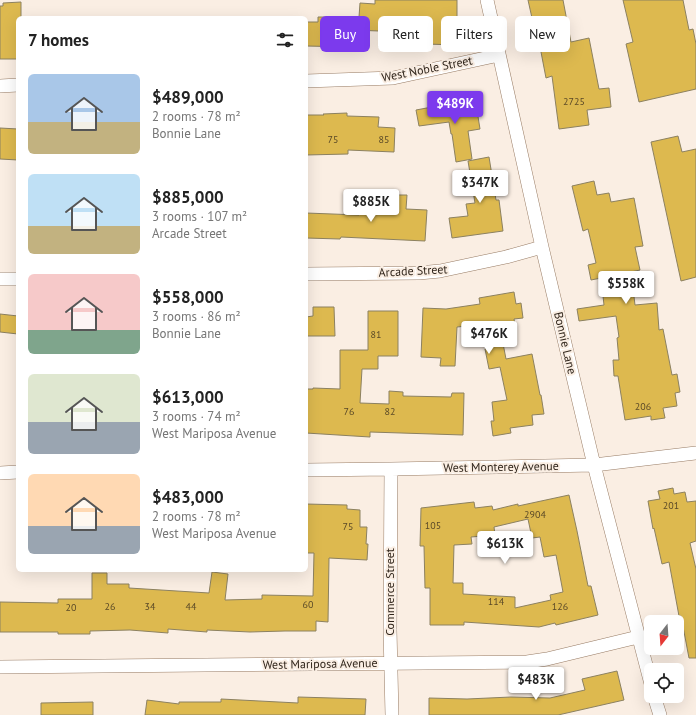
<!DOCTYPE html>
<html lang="en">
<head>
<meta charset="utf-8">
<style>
  body { margin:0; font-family:"PT Sans",sans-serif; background:#f2f2f2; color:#222; height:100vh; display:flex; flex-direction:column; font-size:15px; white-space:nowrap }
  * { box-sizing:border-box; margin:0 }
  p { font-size:13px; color:#767676 }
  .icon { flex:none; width:22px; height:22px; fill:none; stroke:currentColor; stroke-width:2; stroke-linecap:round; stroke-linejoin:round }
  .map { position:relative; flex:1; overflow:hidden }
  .details { position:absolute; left:16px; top:16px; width:292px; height:556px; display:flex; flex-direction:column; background:#fff; border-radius:6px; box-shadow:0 4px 16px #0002 }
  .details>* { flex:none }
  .guide { position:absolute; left:320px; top:16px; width:316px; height:36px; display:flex; gap:8px }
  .needle { width:26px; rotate:197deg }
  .buttons { position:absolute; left:644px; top:615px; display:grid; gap:8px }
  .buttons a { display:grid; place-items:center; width:40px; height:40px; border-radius:6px; background:#fff; box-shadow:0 4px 16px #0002; font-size:20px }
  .price { position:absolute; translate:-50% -34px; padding:0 9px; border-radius:4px; background:#fff; color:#222; font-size:13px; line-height:26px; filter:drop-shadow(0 1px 2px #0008) }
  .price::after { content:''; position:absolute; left:50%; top:24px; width:12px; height:9px; margin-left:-6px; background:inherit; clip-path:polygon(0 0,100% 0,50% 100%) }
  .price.active { background:#7c3aed; color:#fff }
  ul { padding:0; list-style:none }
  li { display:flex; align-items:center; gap:12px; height:100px; padding:0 12px }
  li span { display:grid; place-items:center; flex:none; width:112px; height:80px; border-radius:6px; color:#555 }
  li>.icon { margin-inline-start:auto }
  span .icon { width:48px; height:48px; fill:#fffc; stroke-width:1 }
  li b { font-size:17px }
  h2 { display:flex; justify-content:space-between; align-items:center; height:48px; padding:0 12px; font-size:17px }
  .chip { padding:0 14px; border-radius:6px; background:#fff; box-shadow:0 4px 16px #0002; font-size:14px; line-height:36px }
  .chip.active { background:#7c3aed; color:#fff }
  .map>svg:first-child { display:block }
  .building { fill:#ddb94f; stroke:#8c8160; fill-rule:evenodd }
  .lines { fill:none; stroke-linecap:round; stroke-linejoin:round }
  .street-casing { stroke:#987c65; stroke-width:14 }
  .street { stroke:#fff; stroke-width:13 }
  .labels { text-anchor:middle; stroke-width:4; stroke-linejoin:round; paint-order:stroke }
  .number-label { font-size:10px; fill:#5a4927 }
  .street-label { font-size:12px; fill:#2f241a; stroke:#faeee3 }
</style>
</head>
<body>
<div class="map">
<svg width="696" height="715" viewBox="0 0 696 715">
  <rect width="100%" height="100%" fill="#faeee3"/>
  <!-- building -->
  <path class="building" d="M375,0H457V45L426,44V46L397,45V47H379V31L353,30L352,47L306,46V22H318V17H359L360,3L375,4Z
    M528,0H563L571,42L589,38L599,89L609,88L611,107L587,110L589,125L559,129L552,76L546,78L536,26L534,27Z
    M623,0H683L689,30L693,29L696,44V89L639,102L626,44L633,42Z
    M21,2V18H18V59H0V6H3V3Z
    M475,98L480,129L468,131L472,159L456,162L452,134H451L449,122L419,126L416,110L432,107V111L461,107L460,100Z
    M347,113V116L379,117L378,127L395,128L394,152L348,150V154L306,155V115H324L323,114Z
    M0,128L18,129V160L0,159Z
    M678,136L682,152L696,149V277L681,281L651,142Z
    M489,157L496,200H499L503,231L452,238L449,218L468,216L466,204L475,203L468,161Z
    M594,181L597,195L609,193L611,202L634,198L643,246L635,247L640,270L631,272L635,305L657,303L659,330L663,329L672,375L677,374L680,392L675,393L677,406L663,408L665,418L651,420V416L625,420L618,376H614L613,360H619L617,338L619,337L616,316L579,321L577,309L604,305L601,278L591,280L588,265L596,263L588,229L583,231L572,186Z
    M391,195H407L406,209L427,210L425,241L341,237L340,239L306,238V213L359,215V204L390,205Z
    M514,292L516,304L521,303L523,318L514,319L516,331L501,333L506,359L532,354L540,395H541L544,414L532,415L533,425L510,428L511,433L493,436L491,421H494L492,402L507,400L500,367L489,369L485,349L488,348L484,323L477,324L476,323L467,324V326L457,327L455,366H440L441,358L421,357L423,308L446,309L480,304L479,298Z
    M313,307H334L335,336H306V317L313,316Z
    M368,311H398V356H378V369H362L360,403L389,404V391L403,392V396L451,397L452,393H464L463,435L370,432V437L306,433V389H313V388L340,389V350H368Z
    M0,314L18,316V334L0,332Z
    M673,488L674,494L685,492L687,502L696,501V541L690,543L696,569V658H689L681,616H679L669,562L662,564L654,528L653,529L648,501L660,499L658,491Z
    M569,495L577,531L588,586H591L598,615L556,625L555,623L539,627L464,622V625H430V588H425L424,546H420L421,508L474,502L475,508L492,506L493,510L518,504V506ZM528,519L532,538L540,537L544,557L556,555L563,592L550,595L551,600L515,608V597L463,594V583H453L454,545L472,544L471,537L495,535L494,527Z
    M306,504L347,505V509L360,510V527H367L366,544H368L367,560L329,558L328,622L316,621V631H285L250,632L207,630V632L168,629V633L130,630L90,631V634H58V632H0V602L58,603V599H92V573H107V584H129V588L209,593L212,572L228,574L225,600L262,599V595L313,596L314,553H306Z
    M617,671L624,700L558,715H429V698L467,699L511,697L550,698L585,690L582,679Z
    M298,697L366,699L365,715H145L147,700L179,704V702H221V699L298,703Z
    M93,702V715H41V703Z"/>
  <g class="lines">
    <!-- street casing -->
    <g class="street-casing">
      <path id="street" d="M487,0L542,247L594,465L651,684
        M306,81L393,78L499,55
        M0,86L18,85
        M306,274L419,273L440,271L506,257L542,247
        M0,279H18
        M391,469L390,630L392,715
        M306,470L391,469L594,465L696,453
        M0,473L18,472
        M0,667L527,662L547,659L638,637
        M654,696L660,715"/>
    </g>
    <!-- street -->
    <use href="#street" class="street"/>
  </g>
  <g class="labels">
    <!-- number labels -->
    <g class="number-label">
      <text x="574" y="105">2725</text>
      <text x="333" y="143">75</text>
      <text x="384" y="143">85</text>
      <text x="376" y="338">81</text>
      <text x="643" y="410">206</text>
      <text x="349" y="415">76</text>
      <text x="390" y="415">82</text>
      <text x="671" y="509">201</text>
      <text x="535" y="518">2904</text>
      <text x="433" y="529">105</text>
      <text x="348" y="530">75</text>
      <text x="496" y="605">114</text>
      <text x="308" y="608">60</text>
      <text x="110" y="610">26</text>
      <text x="150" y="610">34</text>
      <text x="191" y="610">44</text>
      <text x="560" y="610">126</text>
      <text x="71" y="611">20</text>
    </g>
    <!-- street labels -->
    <g class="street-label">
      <text transform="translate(427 69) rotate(-11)" y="4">West Noble Street</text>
      <text transform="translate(413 271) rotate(-3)" y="4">Arcade Street</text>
      <text transform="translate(565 343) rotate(77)" y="4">Bonnie Lane</text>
      <text transform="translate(501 467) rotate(-1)" y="4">West Monterey Avenue</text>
      <text transform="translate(390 592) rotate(-90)" y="4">Commerce Street</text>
      <text transform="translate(320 664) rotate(-1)" y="4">West Mariposa Avenue</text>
    </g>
  </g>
</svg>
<div class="buttons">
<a><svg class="needle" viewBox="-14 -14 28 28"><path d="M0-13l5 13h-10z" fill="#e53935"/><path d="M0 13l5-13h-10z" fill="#767676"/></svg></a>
<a><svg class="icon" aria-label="locate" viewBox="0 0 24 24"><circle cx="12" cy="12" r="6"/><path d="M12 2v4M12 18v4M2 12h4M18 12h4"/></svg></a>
</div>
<b class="price active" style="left:455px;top:125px">$489K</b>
<b class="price" style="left:480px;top:204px">$347K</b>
<b class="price" style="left:371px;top:223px">$885K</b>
<b class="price" style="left:626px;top:305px">$558K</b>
<b class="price" style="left:489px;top:355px">$476K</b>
<b class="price" style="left:505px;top:565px">$613K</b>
<b class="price" style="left:536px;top:701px">$483K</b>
<div class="guide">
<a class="chip active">Buy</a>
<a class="chip">Rent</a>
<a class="chip">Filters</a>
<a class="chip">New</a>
</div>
<section class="details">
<h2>7 homes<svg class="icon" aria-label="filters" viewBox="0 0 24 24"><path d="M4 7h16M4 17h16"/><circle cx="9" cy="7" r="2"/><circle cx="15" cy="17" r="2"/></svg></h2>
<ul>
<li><span style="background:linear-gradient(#a9c7e8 60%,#c2b280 0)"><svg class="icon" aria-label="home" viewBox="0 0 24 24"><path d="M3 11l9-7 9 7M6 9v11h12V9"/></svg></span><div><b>$489,000</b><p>2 rooms · 78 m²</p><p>Bonnie Lane</p></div></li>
<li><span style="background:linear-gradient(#bfe0f5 65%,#c2b280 0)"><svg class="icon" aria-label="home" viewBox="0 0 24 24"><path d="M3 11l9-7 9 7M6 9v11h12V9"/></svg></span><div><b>$885,000</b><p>3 rooms · 107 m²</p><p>Arcade Street</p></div></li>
<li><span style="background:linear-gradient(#f6c9c9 70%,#7fa58c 0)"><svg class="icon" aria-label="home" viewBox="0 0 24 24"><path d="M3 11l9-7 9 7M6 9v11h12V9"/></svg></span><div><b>$558,000</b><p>3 rooms · 86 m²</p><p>Bonnie Lane</p></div></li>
<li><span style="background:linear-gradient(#dfe7d0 60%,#9aa5b1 0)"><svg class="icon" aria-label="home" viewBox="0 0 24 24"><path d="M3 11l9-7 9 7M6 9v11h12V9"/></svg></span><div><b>$613,000</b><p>3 rooms · 74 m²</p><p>West Mariposa Avenue</p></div></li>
<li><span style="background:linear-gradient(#ffd9b3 65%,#9aa5b1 0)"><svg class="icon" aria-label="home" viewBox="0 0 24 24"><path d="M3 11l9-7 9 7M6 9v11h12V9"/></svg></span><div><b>$483,000</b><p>2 rooms · 78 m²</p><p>West Mariposa Avenue</p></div></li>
</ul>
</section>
</div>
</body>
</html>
